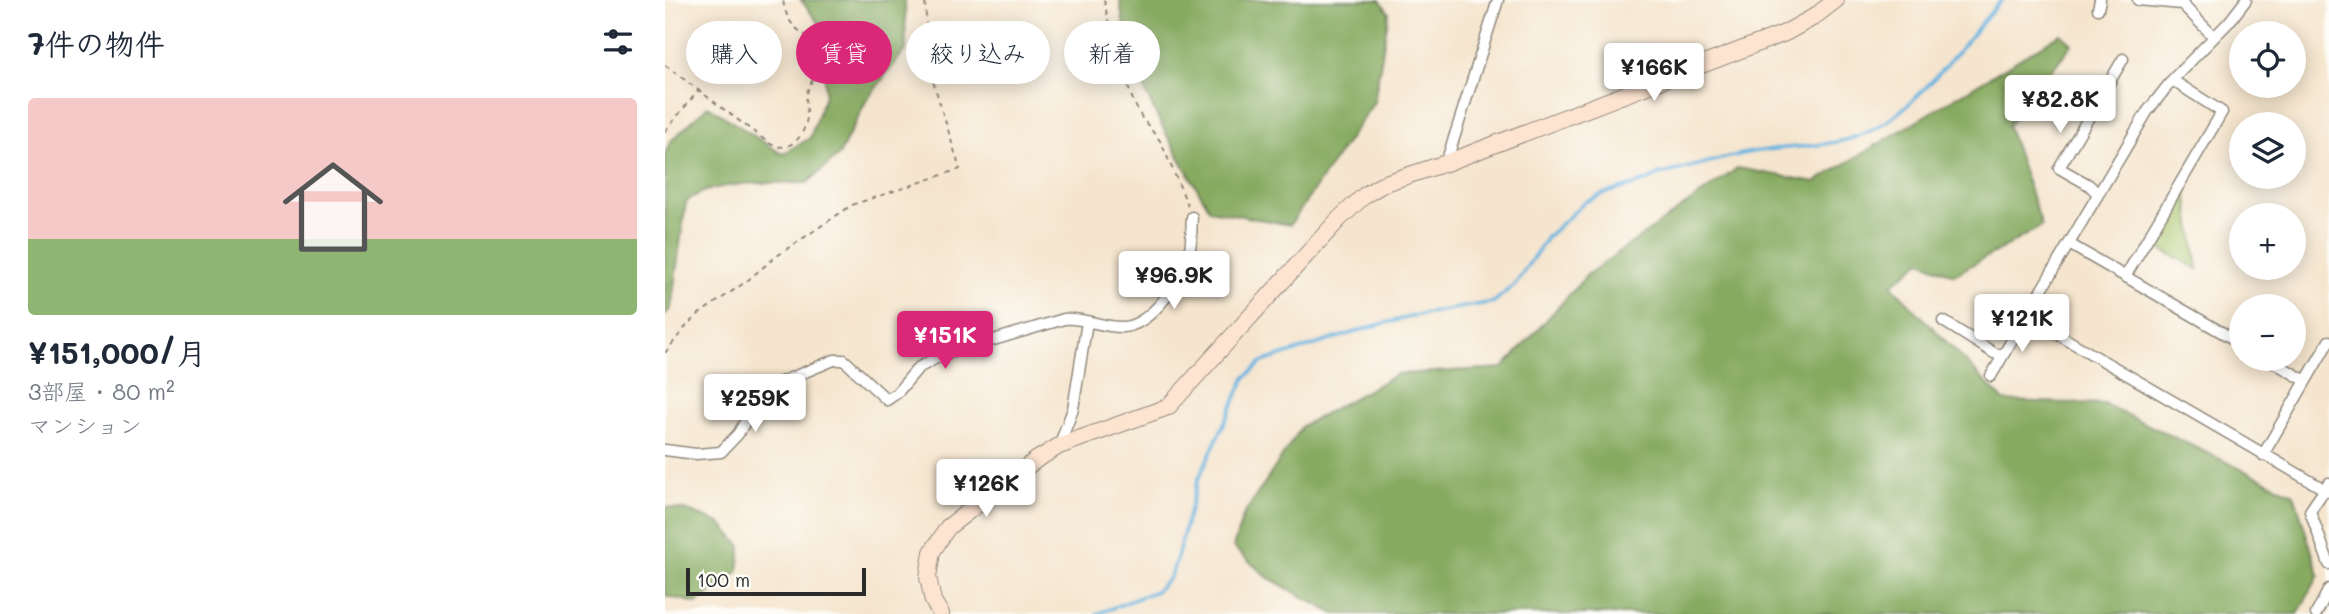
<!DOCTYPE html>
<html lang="ja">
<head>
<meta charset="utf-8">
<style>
  body { margin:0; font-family:Mali,"Klee One",sans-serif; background:#f2f2f3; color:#1f2937; height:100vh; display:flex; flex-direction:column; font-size:26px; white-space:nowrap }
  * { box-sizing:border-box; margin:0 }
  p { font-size:23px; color:#747a83 }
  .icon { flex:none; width:38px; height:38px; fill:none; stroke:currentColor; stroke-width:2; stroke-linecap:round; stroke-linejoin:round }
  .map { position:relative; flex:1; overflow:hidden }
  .details { display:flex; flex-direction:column; background:#fff; width:665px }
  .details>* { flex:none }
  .guide { position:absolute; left:21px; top:21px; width:665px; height:63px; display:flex; gap:14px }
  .tools { position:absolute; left:1564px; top:21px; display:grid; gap:14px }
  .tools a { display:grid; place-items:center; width:77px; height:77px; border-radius:50%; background:#fff; box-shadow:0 4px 18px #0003; font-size:35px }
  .scale { position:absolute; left:21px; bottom:18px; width:180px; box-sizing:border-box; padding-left:7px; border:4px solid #2b2b2b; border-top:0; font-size:19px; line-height:24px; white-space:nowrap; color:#2b2b2b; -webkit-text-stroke:5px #fdfcf7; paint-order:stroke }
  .price { position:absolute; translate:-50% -60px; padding:0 16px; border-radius:7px; background:#fff; color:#222; font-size:23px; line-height:46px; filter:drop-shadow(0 2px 4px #0008) }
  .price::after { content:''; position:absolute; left:50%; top:42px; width:21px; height:16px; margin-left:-10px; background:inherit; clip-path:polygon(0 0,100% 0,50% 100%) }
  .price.selected { background:#db2777; color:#fff }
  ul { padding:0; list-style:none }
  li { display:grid; align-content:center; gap:14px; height:371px; padding:0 28px }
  li span { display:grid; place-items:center; height:217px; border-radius:7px; color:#555 }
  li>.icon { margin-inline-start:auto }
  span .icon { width:126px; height:126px; fill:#fffc; stroke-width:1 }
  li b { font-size:30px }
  h2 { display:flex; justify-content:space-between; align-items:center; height:84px; padding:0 28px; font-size:30px }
  .chip { padding:0 24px; border-radius:32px; background:#fff; box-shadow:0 4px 18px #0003; font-size:24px; line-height:63px }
  .chip.selected { background:#db2777; color:#fff }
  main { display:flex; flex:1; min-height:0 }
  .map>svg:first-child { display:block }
  .green { fill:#a8c56c; stroke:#6a784c; stroke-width:2 }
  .forest { fill:#86aa60; stroke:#586a46; stroke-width:2 }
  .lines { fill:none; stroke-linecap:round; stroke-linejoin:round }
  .stream { stroke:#67b3e0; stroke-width:3.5 }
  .street-casing { stroke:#90887c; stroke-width:13 }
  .secondary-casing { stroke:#90887c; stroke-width:18 }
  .path { stroke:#90887c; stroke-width:2; stroke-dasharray:5 5; stroke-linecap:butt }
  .street { stroke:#fff; stroke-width:10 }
  .secondary { stroke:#fde4d1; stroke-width:16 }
</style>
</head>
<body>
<main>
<section class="details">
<h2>7件の物件<svg class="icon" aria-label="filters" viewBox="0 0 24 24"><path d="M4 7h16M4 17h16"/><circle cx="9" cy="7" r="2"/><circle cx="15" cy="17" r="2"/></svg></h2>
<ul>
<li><span style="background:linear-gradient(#f6c9c9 65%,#8fb573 0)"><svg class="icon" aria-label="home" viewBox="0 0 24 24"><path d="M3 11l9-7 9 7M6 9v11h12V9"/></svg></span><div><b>¥151,000/月</b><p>3部屋 · 80 m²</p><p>マンション</p></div></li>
</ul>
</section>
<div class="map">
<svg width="1664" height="614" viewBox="0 0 1664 614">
  <rect width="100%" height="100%" fill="#fdfcf7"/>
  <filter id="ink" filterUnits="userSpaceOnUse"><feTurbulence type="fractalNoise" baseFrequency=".0143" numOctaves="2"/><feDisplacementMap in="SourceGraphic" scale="14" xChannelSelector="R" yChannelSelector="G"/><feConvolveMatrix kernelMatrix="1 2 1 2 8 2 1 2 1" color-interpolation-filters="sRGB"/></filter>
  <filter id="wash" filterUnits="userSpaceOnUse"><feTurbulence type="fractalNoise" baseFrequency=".00686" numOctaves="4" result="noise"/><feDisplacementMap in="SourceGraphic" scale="28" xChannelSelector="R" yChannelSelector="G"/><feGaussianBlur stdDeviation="1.57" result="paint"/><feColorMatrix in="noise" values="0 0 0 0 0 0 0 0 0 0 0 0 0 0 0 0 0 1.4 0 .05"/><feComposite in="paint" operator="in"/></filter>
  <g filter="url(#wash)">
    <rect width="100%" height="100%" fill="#f5e5ce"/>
    <!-- green -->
    <path class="green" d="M1521,192L1533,269L1489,246Z"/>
    <!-- forest -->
    <path class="forest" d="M136,0H240L241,49L201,101L174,155L142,183C110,183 46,179 21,202L6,308L0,315V155L5,142L43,106L117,154L145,138L160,95V72L168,42Z
      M455,0H715L724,13L709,102L625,225L545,210C507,145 463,77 455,0Z
      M1396,34L1407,44L1343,126L1377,226L1289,275L1256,261L1226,285L1339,401L1439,404L1629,494L1654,575L1633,614H669L602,577L568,547L578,516L637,426L732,374L838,368L923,274L1073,168L1150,182Z
      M0,507L20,510L55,523L76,546L73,572L32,603L0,596Z"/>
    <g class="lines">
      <!-- stream -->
      <path class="stream" d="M432,614L491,591L504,578L511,561L533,480L580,378L597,362L709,326L757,314L829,302L850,284L883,236L920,202L938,194L982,181L993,175C1024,168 1055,158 1087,152C1134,144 1183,150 1224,120C1269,87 1300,40 1337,0"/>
    </g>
  </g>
  <g filter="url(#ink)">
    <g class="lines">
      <!-- street casing -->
      <g class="street-casing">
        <path id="street" d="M1473,0L1517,4L1549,37
          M1581,0L1564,22L1508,79L1482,112L1361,316L1664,492
          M1433,9L1435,0
          M781,163L833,0
          M1433,194L1424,185L1394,168L1458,59
          M1404,244L1577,344
          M1460,277L1557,112L1507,80
          M1278,321L1329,353L1338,355
          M1603,359L1641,381
          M1326,376L1361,316
          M394,446L408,409L422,322
          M0,450L31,454L56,452L73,434L99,389L169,360H179L222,400L232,393L253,368L275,356L399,319C419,317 438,328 458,327C486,326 521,276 525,249C527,239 526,227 527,217
          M1598,455L1664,341
          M1664,483L1645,511L1664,564
          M1651,614L1664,589"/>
      </g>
      <!-- secondary casing -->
      <g class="secondary-casing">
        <path id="secondary" d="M276,614L268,601L263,577L267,552L283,527L371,460L394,446L503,407L674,219L700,195L720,183L781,163L1120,33L1149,17L1171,0"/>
      </g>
      <!-- path -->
      <path class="path" d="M439,0L448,45L469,103L477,118L496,142L523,206
        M0,65L105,144C125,154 140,136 142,117C143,108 139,99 143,90C147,77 158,68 162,56C153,31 124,41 118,0
        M0,131L33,91
        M0,353L23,324L34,314L82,281L109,258L187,205L295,169L264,68L260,0"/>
      <!-- street -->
      <use href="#street" class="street"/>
      <!-- secondary -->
      <use href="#secondary" class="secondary"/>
    </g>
  </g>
</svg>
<div class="tools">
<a><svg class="icon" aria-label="locate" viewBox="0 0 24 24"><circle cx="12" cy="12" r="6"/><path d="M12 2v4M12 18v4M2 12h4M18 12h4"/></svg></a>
<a><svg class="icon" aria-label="layers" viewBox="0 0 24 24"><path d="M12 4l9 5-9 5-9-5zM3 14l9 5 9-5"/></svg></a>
<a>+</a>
<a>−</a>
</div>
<div class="scale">100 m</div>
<b class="price" style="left:989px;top:103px">¥166K</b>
<b class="price" style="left:1395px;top:135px">¥82.8K</b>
<b class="price" style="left:509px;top:311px">¥96.9K</b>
<b class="price" style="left:1357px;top:354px">¥121K</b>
<b class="price selected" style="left:280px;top:371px">¥151K</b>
<b class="price" style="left:90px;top:434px">¥259K</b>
<b class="price" style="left:321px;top:519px">¥126K</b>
<div class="guide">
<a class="chip">購入</a>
<a class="chip selected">賃貸</a>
<a class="chip">絞り込み</a>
<a class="chip">新着</a>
</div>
</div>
</main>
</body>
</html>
